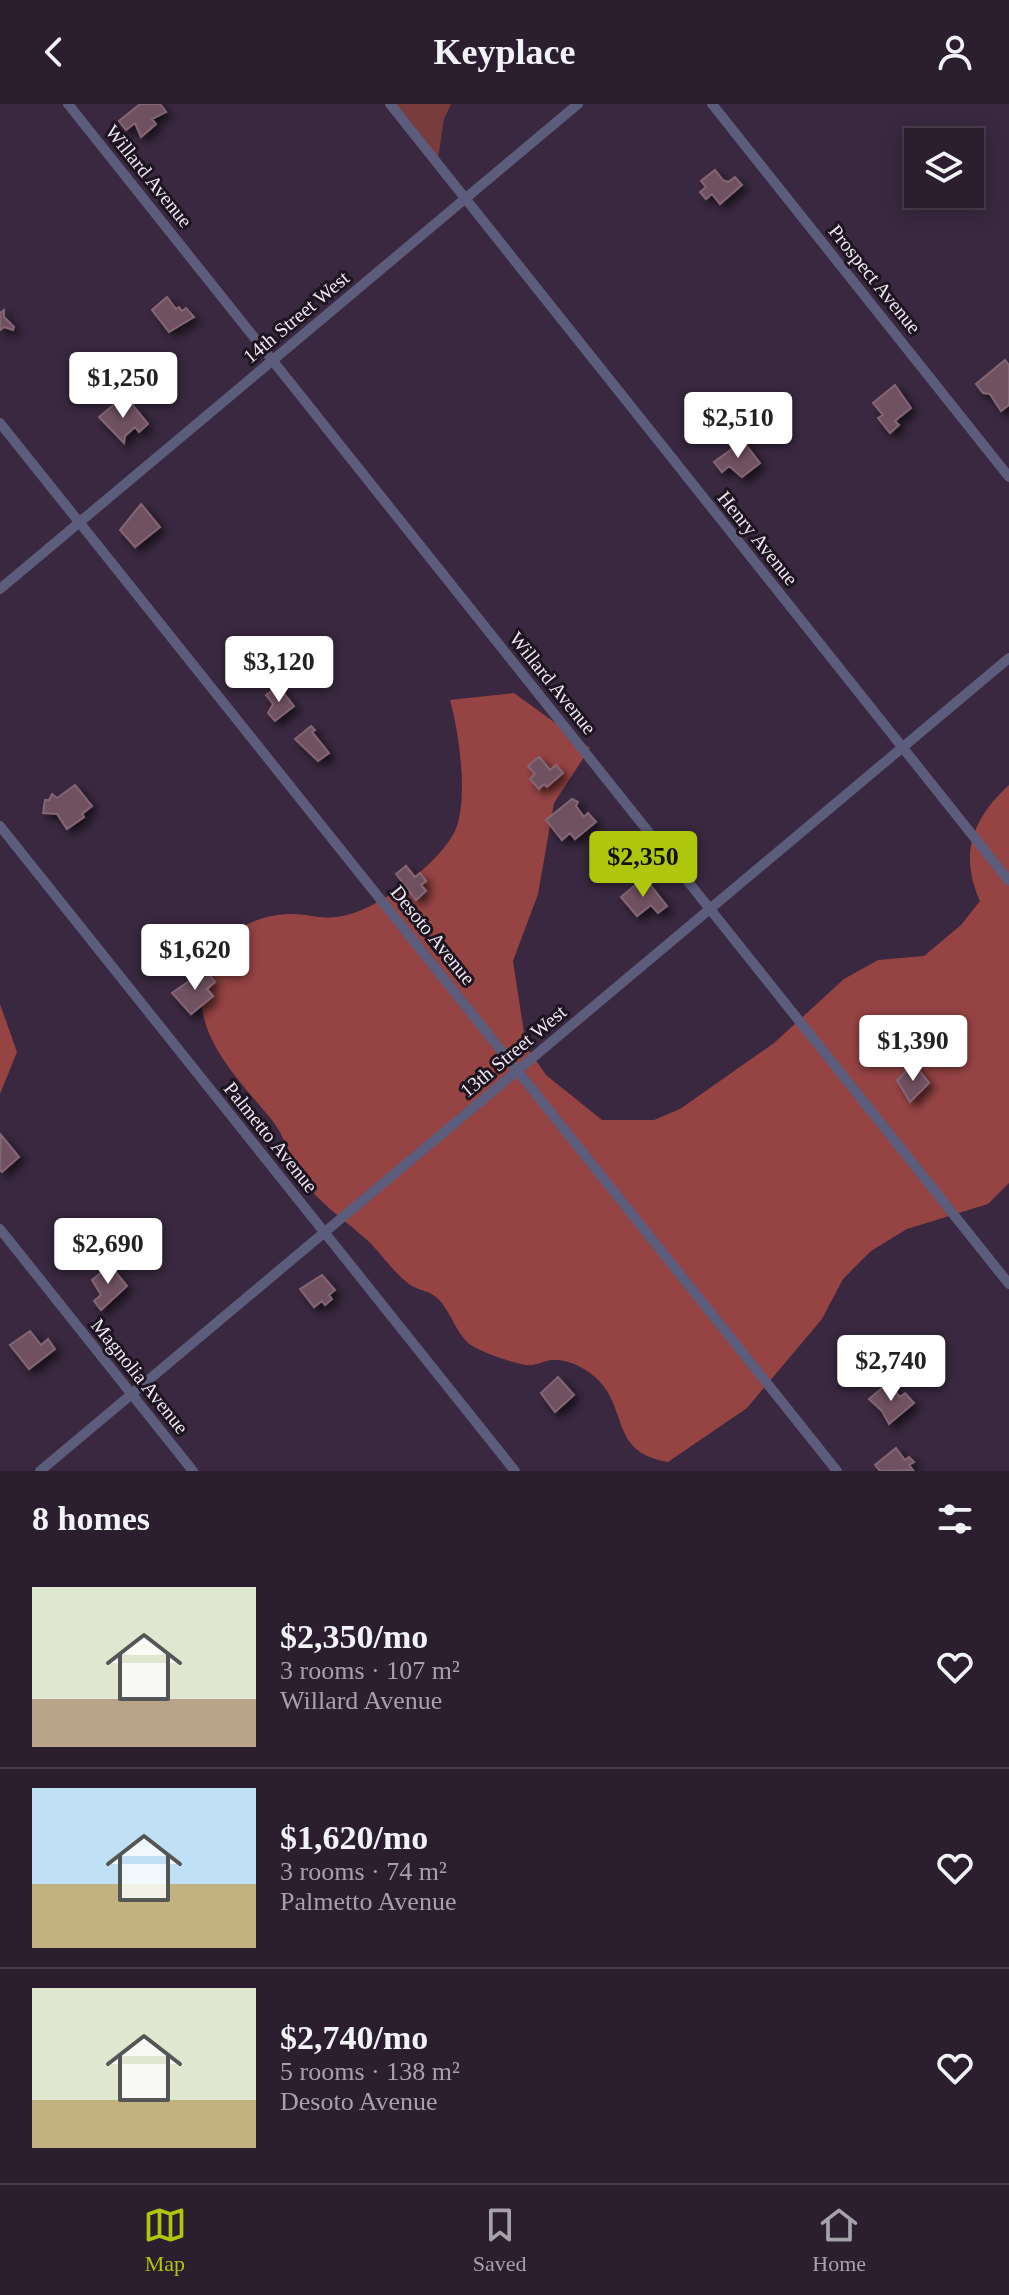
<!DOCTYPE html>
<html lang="en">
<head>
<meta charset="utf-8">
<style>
  body { margin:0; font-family:Georgia,serif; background:#332737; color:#f1f3f6; height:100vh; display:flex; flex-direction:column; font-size:30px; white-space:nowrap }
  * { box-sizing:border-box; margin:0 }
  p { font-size:26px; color:#a6a2aa }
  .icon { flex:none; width:44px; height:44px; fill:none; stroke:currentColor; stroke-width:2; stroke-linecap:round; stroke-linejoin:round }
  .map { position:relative; height:1367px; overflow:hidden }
  .side { display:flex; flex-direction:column; background:#2b1e2f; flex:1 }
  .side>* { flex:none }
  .tools { position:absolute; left:904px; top:24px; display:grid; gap:16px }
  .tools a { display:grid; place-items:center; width:80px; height:80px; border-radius:0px; background:#2b1e2f; box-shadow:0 4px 20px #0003,0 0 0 2px #473c4b; font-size:40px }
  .price { position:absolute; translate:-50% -68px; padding:0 18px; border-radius:8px; background:#fff; color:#222; font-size:26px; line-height:52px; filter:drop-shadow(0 2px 4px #0008) }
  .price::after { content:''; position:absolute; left:50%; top:48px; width:24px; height:18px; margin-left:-12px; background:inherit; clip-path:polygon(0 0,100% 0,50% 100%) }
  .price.on { background:#aec60b; color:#111 }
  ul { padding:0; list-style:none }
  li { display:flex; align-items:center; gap:24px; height:200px; padding:0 32px }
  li+li { border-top:2px solid #473c4b }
  li span { display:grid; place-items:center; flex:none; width:224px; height:160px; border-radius:0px; color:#555 }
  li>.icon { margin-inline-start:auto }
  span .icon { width:96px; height:96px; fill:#fffc; stroke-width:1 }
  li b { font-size:34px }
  h2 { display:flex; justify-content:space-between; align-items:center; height:96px; padding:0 32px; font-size:34px }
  header { display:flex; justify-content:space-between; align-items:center; height:104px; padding:0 32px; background:#2b1e2f; font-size:36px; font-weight:700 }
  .tabs { display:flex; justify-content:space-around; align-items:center; height:112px; border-top:2px solid #473c4b; background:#2b1e2f; font-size:22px; color:#a6a2aa }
  .tabs a { display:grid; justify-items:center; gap:4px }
  .tabs .on { color:#aec60b }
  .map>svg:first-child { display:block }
  .green { fill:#793c3c }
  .forest { fill:#964344 }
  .building { fill:#6f5160; stroke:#846574; stroke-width:2; filter:url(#shadow) }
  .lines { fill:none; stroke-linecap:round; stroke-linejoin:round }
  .street { stroke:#5c5c7c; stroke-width:10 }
  .labels { text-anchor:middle; stroke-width:6; stroke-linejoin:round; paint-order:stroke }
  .street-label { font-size:20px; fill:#f0e6f5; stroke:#1c141f }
</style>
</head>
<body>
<header><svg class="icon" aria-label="back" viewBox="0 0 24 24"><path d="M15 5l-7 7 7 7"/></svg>Keyplace<svg class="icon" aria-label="person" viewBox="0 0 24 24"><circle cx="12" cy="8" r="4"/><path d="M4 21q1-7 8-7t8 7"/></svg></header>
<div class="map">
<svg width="1009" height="1367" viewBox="0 0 1009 1367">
  <defs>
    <filter id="shadow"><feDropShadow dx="5" dy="5" stdDeviation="4" flood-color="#0009"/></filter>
  </defs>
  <rect width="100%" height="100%" fill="#39283f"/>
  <!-- green -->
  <path class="green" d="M389,0H451L444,15L437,61Z"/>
  <!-- forest -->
  <path class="forest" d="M514,589L590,644L554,699L538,790L513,857L526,942L546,971L602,1016H654L680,1005L774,939L844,875L878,856L924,852L961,821L980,797C959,750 972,715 1009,681V1079L988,1100L907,1125L871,1147L843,1175L822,1215L747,1304L668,1358C608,1348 630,1304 595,1273C582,1262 568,1255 551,1256C543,1257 535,1262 528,1261C517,1261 479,1247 471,1241C456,1231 450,1204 436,1193C428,1186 416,1186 409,1180C393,1168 381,1149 367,1136C347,1118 326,1104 309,1084C292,1063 287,1034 271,1015C236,972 184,924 207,862C218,830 256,811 288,810C304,809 321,815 336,813C374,810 439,760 455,727C469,696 459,628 450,596Z
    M0,900L17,948L0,990Z"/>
  <!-- building -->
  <path class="building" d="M140,0H160L166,8L152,15L156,20L141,33L135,19L126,26L119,17Z
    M715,66L723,76L728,78L735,73L742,81L720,100L712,90L706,95L700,88L706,83L701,77Z
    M167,193L176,205L179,203L182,207L186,204L194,213L169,228L152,206Z
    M4,206V213L14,223L13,226L4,223L0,226V209Z
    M1005,256L1009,261V301L1001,307L990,290L983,289L976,280Z
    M895,281L911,304L895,317L899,321L890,329L878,314L883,311L873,299Z
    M118,297L125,305L132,300L148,320L139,328L135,323L125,332L124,339L99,313Z
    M743,337L760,359L742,373L729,362L722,368L714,358Z
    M141,400L160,423L135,443L120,426Z
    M239,538L247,548L251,545L257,551L252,555L258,562L247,571L239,561L236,563L228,548Z
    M278,582L294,602L275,617L268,609L273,600L266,591Z
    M311,622L315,626L312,628L329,649L318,657L295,635Z
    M539,653L550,666L556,661L563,669L547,683L544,680L539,685L530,675L535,670L528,662Z
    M75,681L92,702L82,710L84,713L67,725L57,710L43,709L45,696H49L52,690L57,694Z
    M572,695L578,698L576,702L584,713L588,709L596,718L575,735L570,729L562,736L546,716Z
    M406,762L415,773L420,769L426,777L421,781L426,787L416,796L396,770Z
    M648,778L667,802L658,809L651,801L637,812L621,793L635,781L639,785Z
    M205,866L215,878L207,885L213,892L191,910L172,889Z
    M914,960L929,979L910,998L897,976Z
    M1,1031L19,1053L2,1068L0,1066Z
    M110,1161L127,1182L101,1206L94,1197L101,1191L92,1176Z
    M322,1171L335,1186L329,1191L332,1195L325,1201L322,1197L314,1203L300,1185Z
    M30,1227L41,1241L48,1235L55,1245L29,1265L10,1241Z
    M558,1273L574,1291L555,1308L541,1289Z
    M888,1279L900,1293L905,1289L914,1299L889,1320L882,1307L869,1295Z
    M896,1344L905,1356L909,1353L914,1358L909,1361L913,1366L880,1367L875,1361Z"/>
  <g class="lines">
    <!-- street -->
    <path class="street" d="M68,0L1009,1180
      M390,0L1009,777
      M712,0L1009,373
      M0,319L837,1367
      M0,485L578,0
      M0,722L515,1367
      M0,1125L193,1367
      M40,1367L1009,554"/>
  </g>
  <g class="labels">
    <!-- street labels -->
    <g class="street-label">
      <text transform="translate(149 72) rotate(51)" y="7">Willard Avenue</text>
      <text transform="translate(875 175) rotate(51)" y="7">Prospect Avenue</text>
      <text transform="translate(296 213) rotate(-40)" y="7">14th Street West</text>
      <text transform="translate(758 434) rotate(51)" y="7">Henry Avenue</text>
      <text transform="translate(553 579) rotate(51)" y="7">Willard Avenue</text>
      <text transform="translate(433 831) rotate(51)" y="7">Desoto Avenue</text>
      <text transform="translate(513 947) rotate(-40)" y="7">13th Street West</text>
      <text transform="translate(271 1033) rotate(51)" y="7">Palmetto Avenue</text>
      <text transform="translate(140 1272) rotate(51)" y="7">Magnolia Avenue</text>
    </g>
  </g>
</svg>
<div class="tools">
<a><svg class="icon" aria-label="layers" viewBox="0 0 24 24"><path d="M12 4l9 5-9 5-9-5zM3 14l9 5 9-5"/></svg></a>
</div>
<b class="price" style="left:123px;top:316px">$1,250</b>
<b class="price" style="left:738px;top:356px">$2,510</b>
<b class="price" style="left:279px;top:600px">$3,120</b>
<b class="price on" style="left:643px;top:795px">$2,350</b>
<b class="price" style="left:195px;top:888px">$1,620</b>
<b class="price" style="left:913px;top:979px">$1,390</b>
<b class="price" style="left:108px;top:1182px">$2,690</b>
<b class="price" style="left:891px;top:1299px">$2,740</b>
</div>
<section class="side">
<h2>8 homes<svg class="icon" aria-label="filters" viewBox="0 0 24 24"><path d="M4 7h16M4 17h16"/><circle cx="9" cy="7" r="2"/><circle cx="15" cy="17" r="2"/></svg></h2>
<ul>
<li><span style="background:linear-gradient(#dfe7d0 70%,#b9a48a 0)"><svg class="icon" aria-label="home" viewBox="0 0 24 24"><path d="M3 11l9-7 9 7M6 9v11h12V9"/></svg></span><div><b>$2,350/mo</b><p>3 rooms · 107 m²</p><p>Willard Avenue</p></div><svg class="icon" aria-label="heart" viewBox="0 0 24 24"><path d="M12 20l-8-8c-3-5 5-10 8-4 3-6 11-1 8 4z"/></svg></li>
<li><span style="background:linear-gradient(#bfe0f5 60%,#c2b280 0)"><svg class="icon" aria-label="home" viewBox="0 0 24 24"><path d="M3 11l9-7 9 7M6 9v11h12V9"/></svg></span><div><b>$1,620/mo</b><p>3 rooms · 74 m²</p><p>Palmetto Avenue</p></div><svg class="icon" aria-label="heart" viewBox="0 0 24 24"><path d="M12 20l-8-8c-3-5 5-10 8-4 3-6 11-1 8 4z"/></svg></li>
<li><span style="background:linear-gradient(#dfe7d0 70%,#c2b280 0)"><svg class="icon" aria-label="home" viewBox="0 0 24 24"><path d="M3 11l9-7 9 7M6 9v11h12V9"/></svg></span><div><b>$2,740/mo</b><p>5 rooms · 138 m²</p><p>Desoto Avenue</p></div><svg class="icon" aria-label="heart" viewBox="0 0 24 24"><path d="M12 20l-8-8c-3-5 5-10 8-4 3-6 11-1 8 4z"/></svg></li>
</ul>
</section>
<nav class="tabs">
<a class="on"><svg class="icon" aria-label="map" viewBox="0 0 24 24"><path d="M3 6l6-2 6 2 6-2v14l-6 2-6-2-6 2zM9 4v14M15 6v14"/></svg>Map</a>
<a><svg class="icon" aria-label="saved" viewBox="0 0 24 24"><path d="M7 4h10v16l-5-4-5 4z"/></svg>Saved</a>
<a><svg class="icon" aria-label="home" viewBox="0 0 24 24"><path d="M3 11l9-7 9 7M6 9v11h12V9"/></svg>Home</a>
</nav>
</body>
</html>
